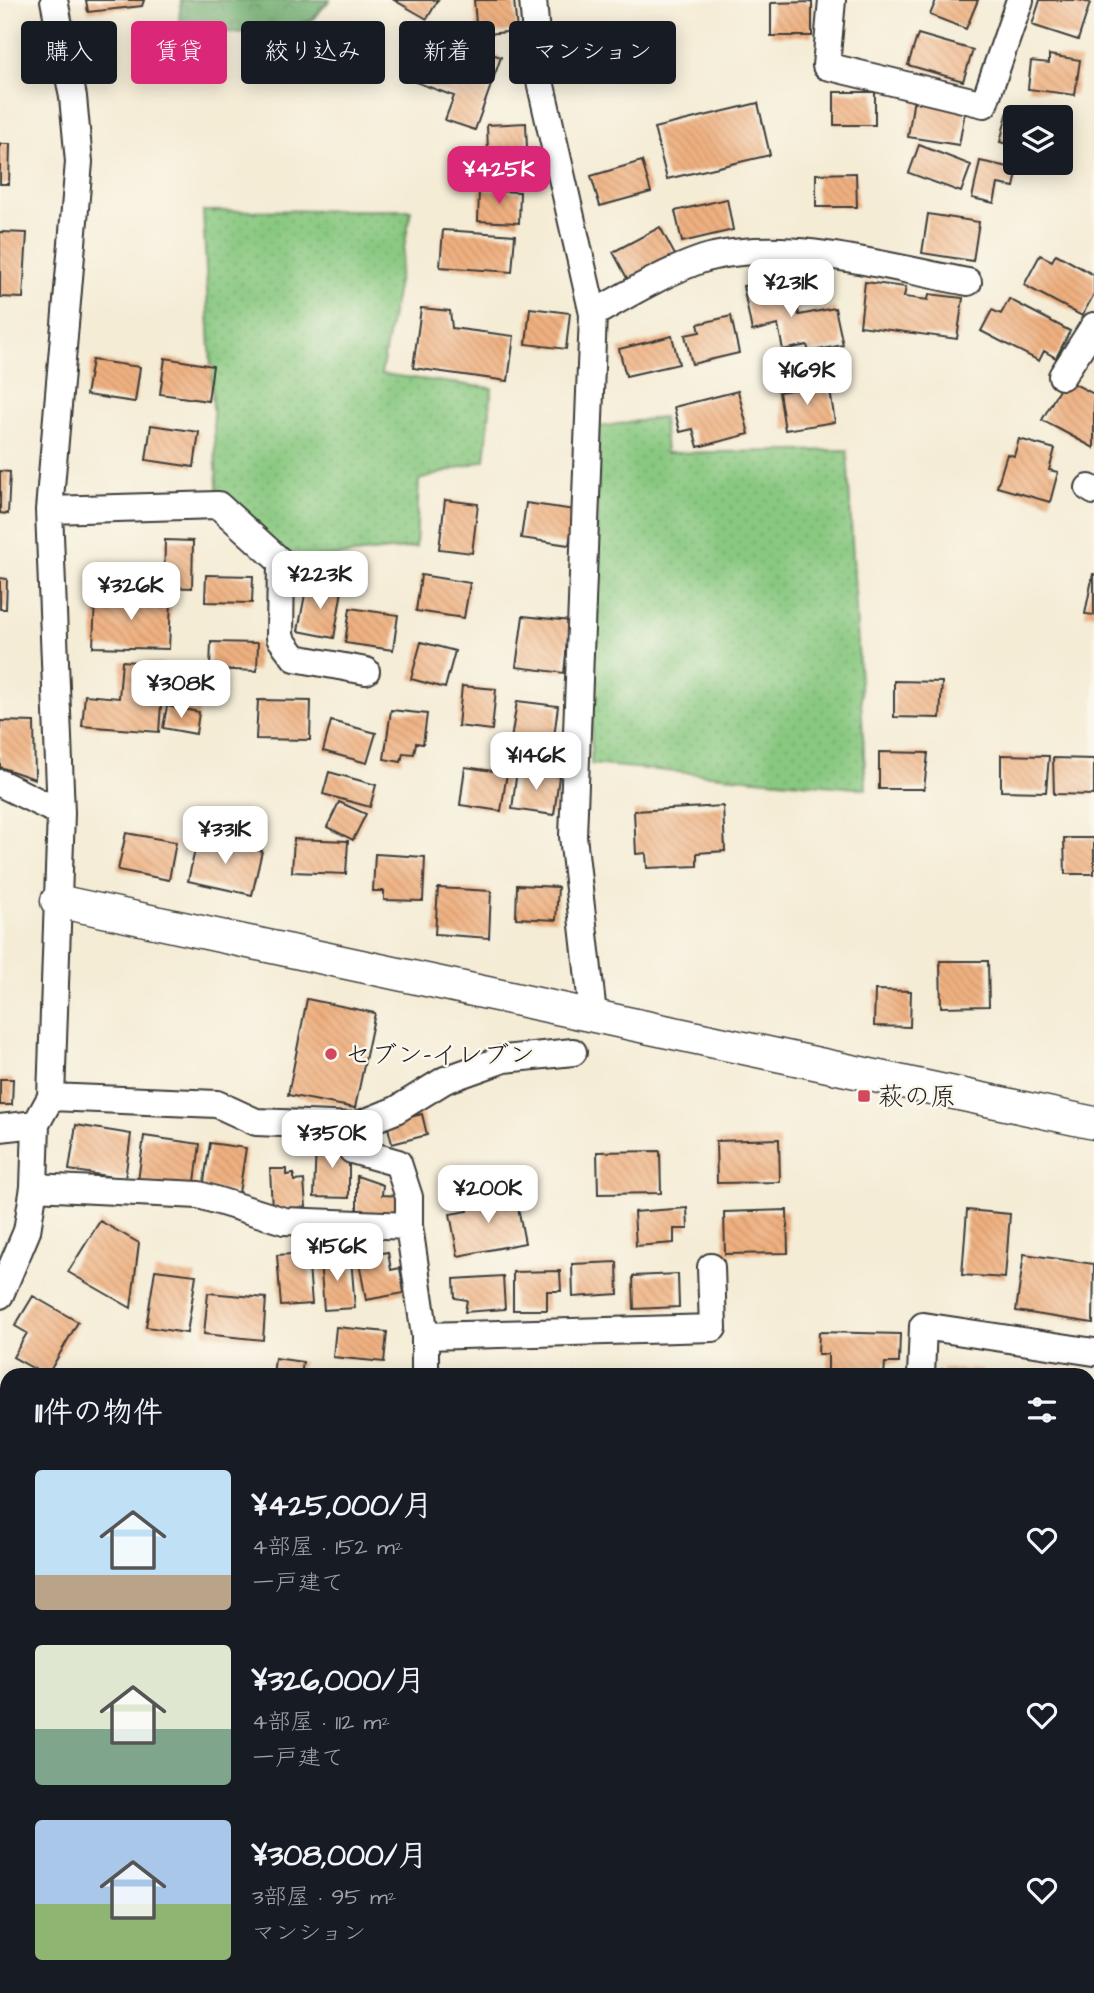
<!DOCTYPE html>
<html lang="ja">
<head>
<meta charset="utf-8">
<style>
  body { margin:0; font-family:"Architects Daughter","Klee One",sans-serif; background:#242831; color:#f1f3f6; height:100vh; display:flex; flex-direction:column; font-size:26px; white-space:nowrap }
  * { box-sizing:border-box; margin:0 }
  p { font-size:23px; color:#9ea1a6 }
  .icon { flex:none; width:38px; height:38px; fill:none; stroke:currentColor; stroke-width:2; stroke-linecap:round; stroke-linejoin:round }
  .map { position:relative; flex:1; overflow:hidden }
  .side { position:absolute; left:0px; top:1368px; width:1096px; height:625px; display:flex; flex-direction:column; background:#171b24; border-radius:21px 21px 0 0; box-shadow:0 4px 18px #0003 }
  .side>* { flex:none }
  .banner { position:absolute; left:21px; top:21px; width:700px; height:63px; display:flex; gap:14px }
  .fabs { position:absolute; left:1003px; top:105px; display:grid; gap:14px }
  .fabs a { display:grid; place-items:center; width:70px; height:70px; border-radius:7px; background:#171b24; box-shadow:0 4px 18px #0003; font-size:35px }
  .price { position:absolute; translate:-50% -60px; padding:0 16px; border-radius:14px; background:#fff; color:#222; font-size:23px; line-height:46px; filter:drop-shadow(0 2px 4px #0008) }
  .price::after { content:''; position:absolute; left:50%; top:42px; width:21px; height:16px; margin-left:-10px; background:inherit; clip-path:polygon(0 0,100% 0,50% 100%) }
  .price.on { background:#db2777; color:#fff }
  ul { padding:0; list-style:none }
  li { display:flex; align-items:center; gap:21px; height:175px; padding:0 35px }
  li span { display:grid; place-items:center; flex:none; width:196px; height:140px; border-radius:7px; color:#555 }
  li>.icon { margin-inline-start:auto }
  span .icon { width:84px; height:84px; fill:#fffc; stroke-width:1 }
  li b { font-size:30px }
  h2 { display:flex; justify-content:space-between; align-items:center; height:84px; padding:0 35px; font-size:30px }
  .chip { padding:0 24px; border-radius:7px; background:#171b24; box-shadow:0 4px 18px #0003; font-size:24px; line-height:63px }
  .chip.on { background:#db2777; color:#fff }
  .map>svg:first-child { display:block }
  .grass { fill:url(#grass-dots); stroke:#52724e; stroke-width:2 }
  .forest { fill:url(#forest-crowns); stroke:#456445; stroke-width:2 }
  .building { fill:url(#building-back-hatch) }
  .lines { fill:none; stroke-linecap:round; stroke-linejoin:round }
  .minor-casing { stroke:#3c3b38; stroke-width:30 }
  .tertiary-casing { stroke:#3c3b38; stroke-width:35 }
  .minor { stroke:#fff; stroke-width:26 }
  .tertiary { stroke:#fff; stroke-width:32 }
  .poi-dot { fill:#d1495b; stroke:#fbf7ec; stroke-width:2.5 }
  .labels { text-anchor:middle; stroke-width:5; stroke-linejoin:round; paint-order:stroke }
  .poi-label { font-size:26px; fill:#1c1c1c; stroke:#fbf7ec; text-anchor:start }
</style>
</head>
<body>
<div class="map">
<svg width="1094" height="1993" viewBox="0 0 1094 1993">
  <defs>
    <pattern id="grass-dots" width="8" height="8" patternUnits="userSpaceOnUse" patternTransform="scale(1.75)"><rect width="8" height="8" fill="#88c880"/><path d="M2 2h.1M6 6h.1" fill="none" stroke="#75ab6e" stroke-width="1.8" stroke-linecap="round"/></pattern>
    <pattern id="forest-crowns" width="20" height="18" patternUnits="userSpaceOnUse" patternTransform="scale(1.75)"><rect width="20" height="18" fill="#6eac6e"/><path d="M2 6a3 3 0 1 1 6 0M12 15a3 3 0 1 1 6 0" fill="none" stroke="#5a8b5a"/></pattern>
    <pattern id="building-back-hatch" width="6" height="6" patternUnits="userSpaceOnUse" patternTransform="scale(1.75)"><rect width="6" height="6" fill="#efb080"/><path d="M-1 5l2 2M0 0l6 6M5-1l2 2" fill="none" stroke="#cc976e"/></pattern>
  </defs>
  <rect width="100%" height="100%" fill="#fbf7ec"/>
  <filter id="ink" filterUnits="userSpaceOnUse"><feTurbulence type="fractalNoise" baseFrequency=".0143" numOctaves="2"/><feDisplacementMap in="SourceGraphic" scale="14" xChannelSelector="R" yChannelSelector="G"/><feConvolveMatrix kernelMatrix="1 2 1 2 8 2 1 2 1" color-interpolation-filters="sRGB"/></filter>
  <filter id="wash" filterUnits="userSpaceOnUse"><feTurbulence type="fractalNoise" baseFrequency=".00686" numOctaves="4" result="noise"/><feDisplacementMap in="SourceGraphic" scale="28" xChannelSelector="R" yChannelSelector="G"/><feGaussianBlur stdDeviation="1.57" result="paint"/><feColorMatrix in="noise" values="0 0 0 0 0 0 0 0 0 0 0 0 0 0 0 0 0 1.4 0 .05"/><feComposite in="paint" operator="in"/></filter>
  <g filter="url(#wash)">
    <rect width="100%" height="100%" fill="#f4ecd5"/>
    <!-- grass -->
    <path class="grass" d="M411,210L381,374L492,388L485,460L419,480L416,547L281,562L218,505L203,211Z
      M663,417L666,453L847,450L866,789L591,764L599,427Z"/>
    <!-- forest -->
    <path class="forest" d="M181,0H330L312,20L255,33L178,31Z"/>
    <g id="blocks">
      <!-- building -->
      <path class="building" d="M86,0H144L142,6L88,12Z
        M394,0H438L427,19Z
        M474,0H514L517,31L477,35Z
        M936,0H978L966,29L930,15Z
        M1040,0H1078L1090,3L1078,40L1032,25Z
        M812,2V36H771V3Z
        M427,31L501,57L475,130L445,120L454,96L410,80Z
        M918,34L973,50L963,81L908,65Z
        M1049,55L1080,60L1075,95L1028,89L1031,61L1049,63Z
        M834,92H875V125H834Z
        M914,98L966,106L959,145L908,137Z
        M758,103L770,155L667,179L654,128Z
        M1009,107L1044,116L1015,117V146L1000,142Z
        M526,123L528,175L489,177L487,125Z
        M0,144H10L9,184H0Z
        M919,145L971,165L961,192L909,173Z
        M642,161L651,192L600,206L591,176Z
        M980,161L1018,169L1014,187L998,184L994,203L972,198Z
        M856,173L857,207H816V174Z
        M479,190L520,192L519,223L478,221Z
        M727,199L733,230L682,242L675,211Z
        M928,214L979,222L973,261L922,253Z
        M660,227L675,255L628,280L613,252Z
        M443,230L515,235L512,272L440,267Z
        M0,232L27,233L23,298L0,297Z
        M1056,254L1094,275V294L1082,316L1024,285L1040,255L1052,261Z
        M770,281L773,296L794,292L799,315L835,308L843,345L809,352L807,345L783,350L778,325L752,331L743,286Z
        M865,282L906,287L904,297L928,300L929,294L963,298L957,339L860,326Z
        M1009,299L1070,331L1056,358L1044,351L1039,361L981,331L992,310L1001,314Z
        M421,308L450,311L452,328L514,336L508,381L413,368Z
        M530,308L570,313L566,349L526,344Z
        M731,316L739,353L692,364L685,335L700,332L698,324Z
        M672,336L679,364L626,376L619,349Z
        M165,358L213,366L208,401L160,394Z
        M92,360L140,367L135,402L86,395Z
        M1065,379L1094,394V448L1042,420Z
        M829,384L835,422L785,430L779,392Z
        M738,391L749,434L698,447L693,429L680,432L674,407Z
        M151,425L199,432L194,467L146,460Z
        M1019,439L1055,449L1049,470L1058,472L1050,502L997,487L1007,454L1014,456Z
        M0,471L10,472L8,514L0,513Z
        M445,500L478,504L472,553L439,549Z
        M526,503L575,510L569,545L521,538Z
        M165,540L193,541L192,588L164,587Z
        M1093,574H1094V615L1085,614Z
        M206,575L253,576L252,603L205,602Z
        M421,575L470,583L464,618L416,611Z
        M0,578L7,579L6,609H0Z
        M307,584L342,590L334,638L298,631Z
        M111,586L132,587L131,599L171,600L169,649L93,647L95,598L110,599Z
        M350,608L398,615L393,650L345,643Z
        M523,616L570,621L564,673L516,667Z
        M211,642L258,643L257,671L210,669Z
        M421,642L455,651L445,688L411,679Z
        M122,661L164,664L159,732L82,726L85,695L119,698Z
        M894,681L942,682L940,718L894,717Z
        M462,686L496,689L492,730L458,726Z
        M258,700L311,701L310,740L256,739Z
        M517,701L558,706L553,745L511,740Z
        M167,706L199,712L196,734L163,728Z
        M391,710L427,714L423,744L416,743L414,754L403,753L401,762L384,759Z
        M0,721L34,722L35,779L0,767Z
        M331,721L376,733L367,763L323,751Z
        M879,752L928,753L924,789H879Z
        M1001,755L1049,756L1046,792L1001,791Z
        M1053,758L1094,759V795L1054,794Z
        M465,767L507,773L501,811L460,805Z
        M517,770L559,776L554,815L512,809Z
        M329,772L376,785L370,807L323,794Z
        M339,802L366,814L353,840L327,827Z
        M723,806L725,851L697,853V866L647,868L646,853L636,854L634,811Z
        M126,833L176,842L169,880L118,870Z
        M198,837L262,851L252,895L188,881Z
        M1064,838H1094V874H1065Z
        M294,839L348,841L346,874L292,872Z
        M375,854L425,857L423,901L384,900V891H373Z
        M517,885L558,887L556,920L516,918Z
        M438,888L491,891L489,938L435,934Z
        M940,961H988L989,1006L941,1007Z
        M875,990L911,991L910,1027L874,1026Z
        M307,999L375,1013L355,1108L288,1095Z
        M0,1079H13L12,1105H0Z
        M422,1114L427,1135L392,1144L387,1123Z
        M76,1125L131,1134L125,1179L69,1170Z
        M144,1136L200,1144L194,1189L138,1181Z
        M779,1139L780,1182L717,1183L716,1141Z
        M342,1140L349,1157V1198L314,1197L316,1143Z
        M210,1143L246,1148L239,1193L203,1188Z
        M660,1151L661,1193L598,1194L597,1152Z
        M270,1169H286V1175L294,1174V1181L304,1180L306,1207L272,1209Z
        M357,1176L383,1185L382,1195L401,1196L402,1218H357Z
        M515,1192L525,1243L458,1256L450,1214L468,1211L466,1201Z
        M687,1208L688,1229H674V1243L636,1246L634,1212Z
        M787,1210L788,1253L725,1254L724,1212Z
        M967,1210L1010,1214L1005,1278L962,1275Z
        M100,1221L139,1243L131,1308L68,1272Z
        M388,1252L391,1270L400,1268L404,1293L366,1300L358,1257Z
        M308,1253L312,1304L281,1306L277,1255Z
        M1024,1254L1094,1264L1093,1323L1016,1311Z
        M351,1257L355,1308L324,1310L320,1259Z
        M617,1262L618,1294L573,1297L572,1264Z
        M155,1270L196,1275L187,1333L146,1327Z
        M560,1271L561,1291H547V1310H513V1272Z
        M678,1274L679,1307L634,1309L633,1276Z
        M503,1276L505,1309L465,1312L467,1300L455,1298L454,1279Z
        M208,1293L266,1298L263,1340L204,1334Z
        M33,1296L78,1322L47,1376L13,1357L27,1333L15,1326Z
        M336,1327L387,1332L384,1362L333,1357Z
        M819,1332L900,1334L899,1363H885L884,1376H828V1354H818Z
        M275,1358L303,1362L301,1376H273Z
        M942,1369L982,1370V1376H942Z
        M530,1372V1376H467V1373Z
        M1088,1453H1094V1475H1088Z
        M0,1471L7,1473V1544L0,1543Z
        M0,1595L7,1596V1643L0,1642Z"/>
    </g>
  </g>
  <g filter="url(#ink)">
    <use href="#blocks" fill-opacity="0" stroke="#3c3b38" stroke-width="2"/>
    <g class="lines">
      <!-- minor casing -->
      <g class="minor-casing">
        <path id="minor" d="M533,0L540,81L593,314L573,836L593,1014
          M832,0L826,66L984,104L1020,0
          M593,314C624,296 679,264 714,256C797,239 886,267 968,282
          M1062,376L1094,326
          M1089,488L1094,491
          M49,510L218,505L281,562L280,638L295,658L366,671
          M0,783L61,813
          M51,1097L217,1104L256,1122L356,1126L396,1110L445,1080L504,1059L573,1052
          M356,1126L352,1150L398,1163L409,1197V1226L425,1336V1376
          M0,1128L36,1124
          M34,1187L199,1195L284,1221L409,1226
          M0,1295L27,1231L34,1187L36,1124L51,1097L61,813L49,510L79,162L73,97L54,0
          M425,1336L713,1328L711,1267
          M921,1376L923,1326L1094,1352
          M1088,1732H1094
          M0,1780H7
          M314,1986L315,1993
          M807,1986L825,1993
          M420,1993L486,1986
          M749,1993L750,1986"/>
      </g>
      <!-- tertiary casing -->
      <g class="tertiary-casing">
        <path id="tertiary" d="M57,901L1094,1123"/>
      </g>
      <!-- minor -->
      <use href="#minor" class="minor"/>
      <!-- tertiary -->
      <use href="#tertiary" class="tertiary"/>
    </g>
  </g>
  <!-- markers -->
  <g class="poi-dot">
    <circle cx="331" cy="1054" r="7"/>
    <rect x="857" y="1089" width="14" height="14" rx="3.5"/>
  </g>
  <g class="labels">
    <!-- poi labels -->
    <g class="poi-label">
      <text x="345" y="1063">セブン-イレブン</text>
      <text x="878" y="1105">萩の原</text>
    </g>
  </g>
</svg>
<div class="fabs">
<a><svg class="icon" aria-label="layers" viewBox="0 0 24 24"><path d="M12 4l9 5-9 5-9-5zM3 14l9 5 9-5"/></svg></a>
</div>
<b class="price on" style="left:499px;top:206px">¥425K</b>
<b class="price" style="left:791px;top:319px">¥231K</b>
<b class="price" style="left:807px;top:407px">¥169K</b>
<b class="price" style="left:320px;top:611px">¥223K</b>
<b class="price" style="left:131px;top:622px">¥326K</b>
<b class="price" style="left:181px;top:720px">¥308K</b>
<b class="price" style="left:536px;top:792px">¥146K</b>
<b class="price" style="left:225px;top:866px">¥331K</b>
<b class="price" style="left:332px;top:1170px">¥350K</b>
<b class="price" style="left:488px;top:1225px">¥200K</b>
<b class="price" style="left:337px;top:1283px">¥156K</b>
<div class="banner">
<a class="chip">購入</a>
<a class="chip on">賃貸</a>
<a class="chip">絞り込み</a>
<a class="chip">新着</a>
<a class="chip">マンション</a>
</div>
<section class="side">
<h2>11件の物件<svg class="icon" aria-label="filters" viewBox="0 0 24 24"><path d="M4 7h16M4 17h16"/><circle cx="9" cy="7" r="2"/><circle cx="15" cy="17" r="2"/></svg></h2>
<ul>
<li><span style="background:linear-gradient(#bfe0f5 75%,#b9a48a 0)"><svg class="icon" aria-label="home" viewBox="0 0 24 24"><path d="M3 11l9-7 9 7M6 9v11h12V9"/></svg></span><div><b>¥425,000/月</b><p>4部屋 · 152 m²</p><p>一戸建て</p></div><svg class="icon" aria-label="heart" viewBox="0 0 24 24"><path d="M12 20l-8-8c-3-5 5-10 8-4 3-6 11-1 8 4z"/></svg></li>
<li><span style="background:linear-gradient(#dfe7d0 60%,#7fa58c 0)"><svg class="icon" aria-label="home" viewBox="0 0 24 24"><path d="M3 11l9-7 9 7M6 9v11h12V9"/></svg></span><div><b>¥326,000/月</b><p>4部屋 · 112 m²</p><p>一戸建て</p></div><svg class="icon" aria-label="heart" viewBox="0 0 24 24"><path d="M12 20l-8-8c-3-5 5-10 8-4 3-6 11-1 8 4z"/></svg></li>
<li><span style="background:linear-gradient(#a9c7e8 60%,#8fb573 0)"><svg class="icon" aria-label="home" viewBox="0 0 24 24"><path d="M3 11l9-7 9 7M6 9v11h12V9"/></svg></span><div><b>¥308,000/月</b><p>3部屋 · 95 m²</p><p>マンション</p></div><svg class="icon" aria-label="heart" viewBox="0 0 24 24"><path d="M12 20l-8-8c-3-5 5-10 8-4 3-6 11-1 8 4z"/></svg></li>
</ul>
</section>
</div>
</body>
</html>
